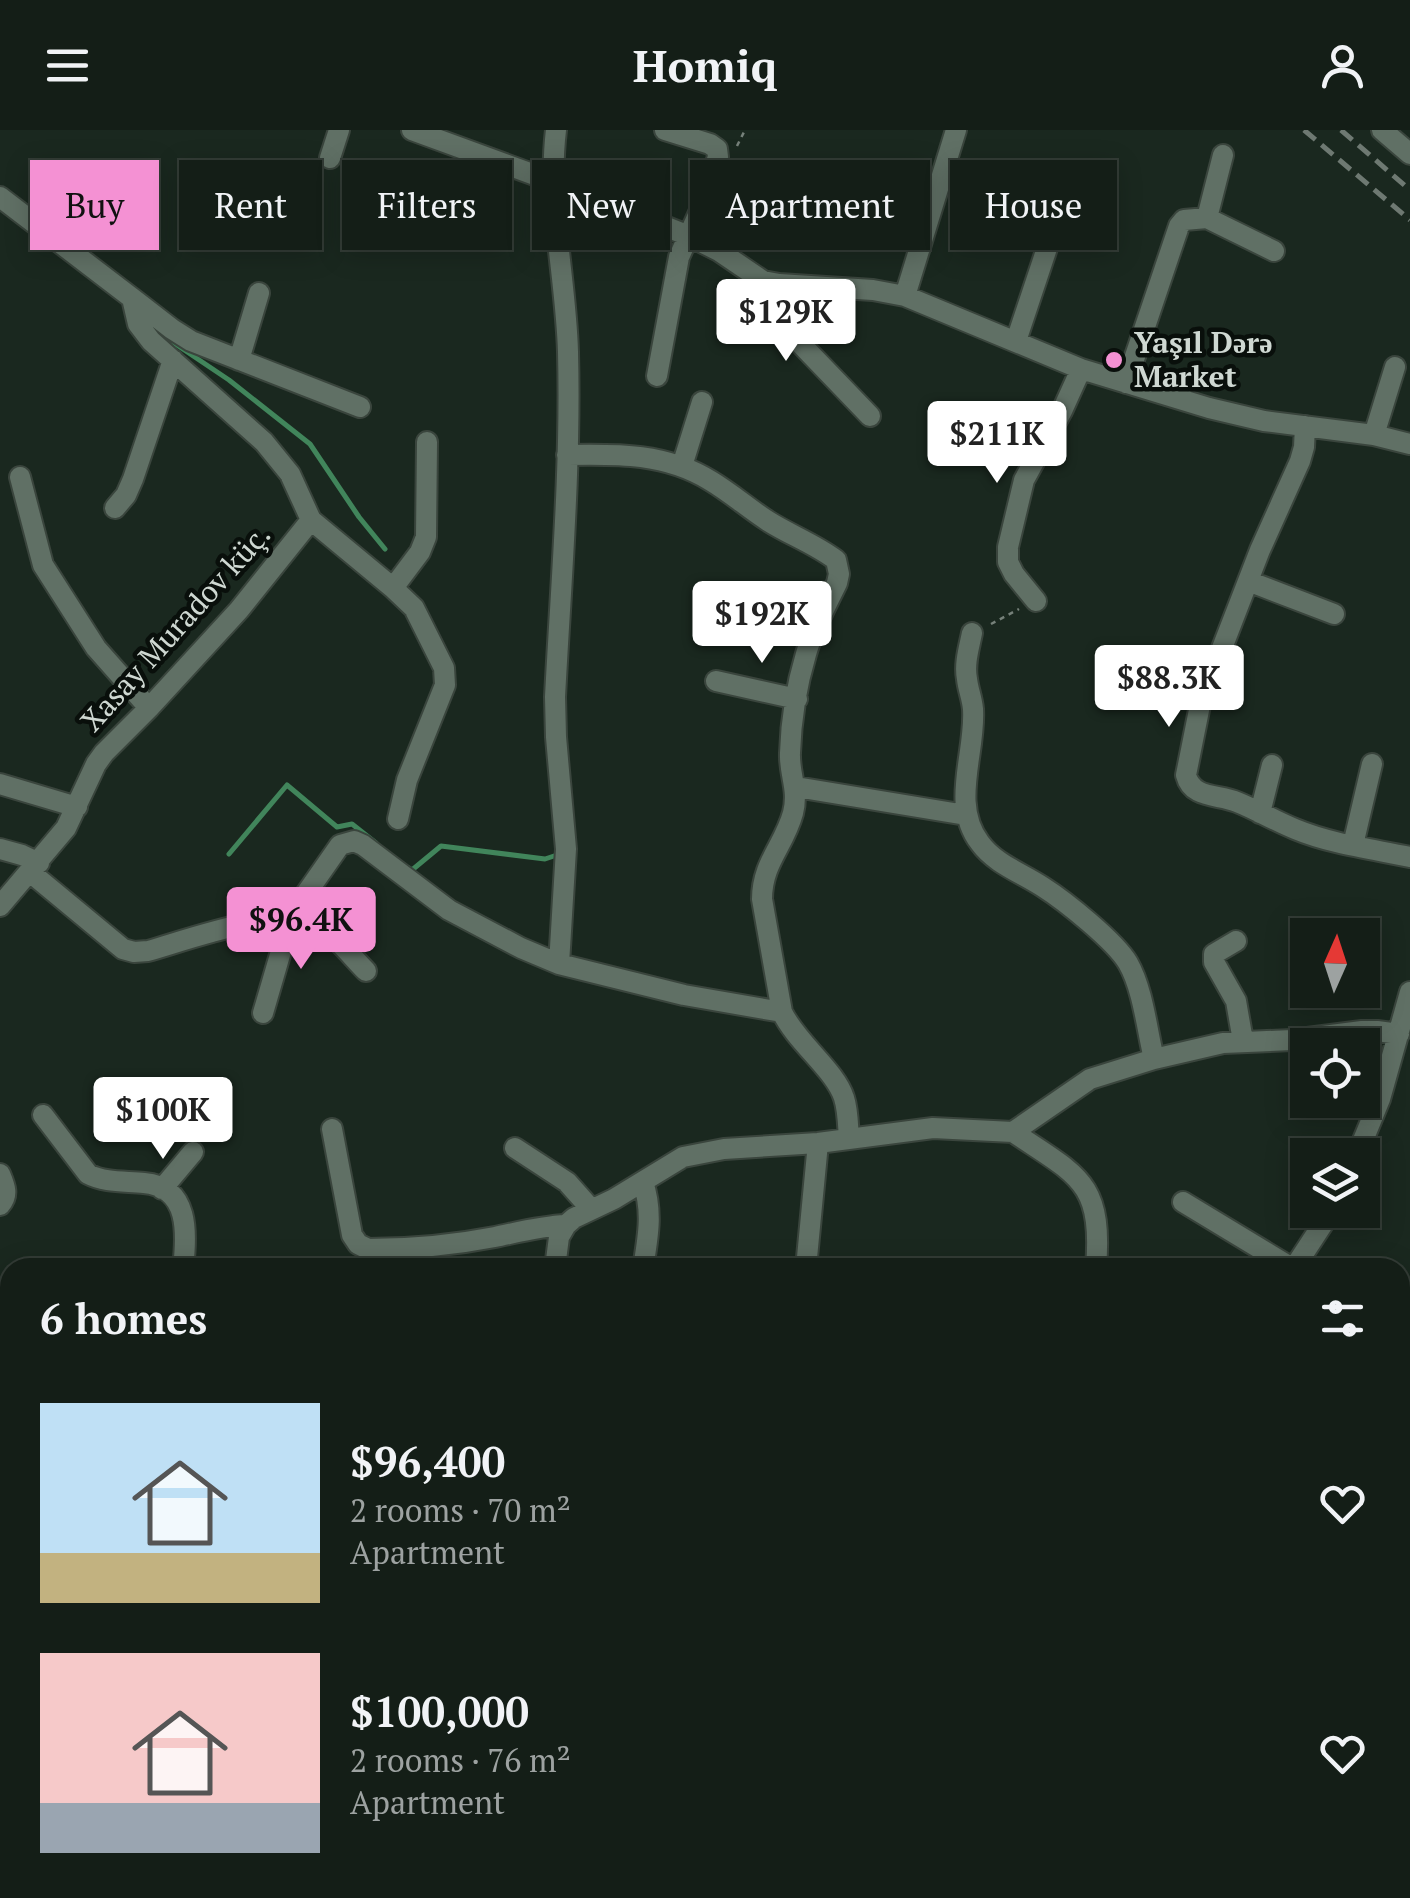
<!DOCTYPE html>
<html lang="en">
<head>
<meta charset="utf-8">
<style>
  body { margin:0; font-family:"PT Serif",serif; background:#1d2720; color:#f1f3f6; height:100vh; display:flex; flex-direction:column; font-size:38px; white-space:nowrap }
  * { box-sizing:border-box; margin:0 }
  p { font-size:32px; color:#9da2a1 }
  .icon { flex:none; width:55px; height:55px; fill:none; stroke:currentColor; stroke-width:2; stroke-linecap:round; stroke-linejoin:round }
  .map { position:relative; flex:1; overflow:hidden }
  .drawer { position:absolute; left:0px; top:1128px; width:1410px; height:642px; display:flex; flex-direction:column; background:#141e17; border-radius:30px 30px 0 0; box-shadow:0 5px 25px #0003,0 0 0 2px #333c36 }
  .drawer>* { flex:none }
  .guide { position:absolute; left:30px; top:30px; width:1350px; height:90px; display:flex; gap:20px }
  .needle { width:65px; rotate:3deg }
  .controls { position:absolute; left:1290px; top:788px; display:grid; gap:20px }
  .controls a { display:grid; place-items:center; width:90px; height:90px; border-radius:0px; background:#141e17; box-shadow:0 5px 25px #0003,0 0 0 2px #333c36; font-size:50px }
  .price { position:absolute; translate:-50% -85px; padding:0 22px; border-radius:10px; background:#fff; color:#222; font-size:32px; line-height:65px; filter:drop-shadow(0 2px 5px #0008) }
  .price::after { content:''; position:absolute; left:50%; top:60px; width:30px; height:22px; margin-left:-15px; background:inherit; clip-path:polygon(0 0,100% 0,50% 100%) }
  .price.current { background:#f491d3; color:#111 }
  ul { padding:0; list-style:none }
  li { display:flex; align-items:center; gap:30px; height:250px; padding:0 40px }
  li span { display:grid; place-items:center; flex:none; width:280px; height:200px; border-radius:0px; color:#555 }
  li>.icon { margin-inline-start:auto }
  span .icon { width:120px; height:120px; fill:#fffc; stroke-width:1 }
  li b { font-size:42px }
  h2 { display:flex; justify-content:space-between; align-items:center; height:120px; padding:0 40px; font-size:42px }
  .pill { padding:0 35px; border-radius:0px; background:#141e17; box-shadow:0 5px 25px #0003,0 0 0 2px #333c36; font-size:35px; line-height:90px }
  .pill.current { background:#f491d3; color:#111 }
  header { display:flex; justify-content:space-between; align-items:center; height:130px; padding:0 40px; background:#141e17; font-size:45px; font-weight:700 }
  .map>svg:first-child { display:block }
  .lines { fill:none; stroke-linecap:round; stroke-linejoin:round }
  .stream { stroke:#41855b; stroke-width:5 }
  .minor-casing { stroke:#3a453d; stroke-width:24 }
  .path { stroke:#76817a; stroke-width:2.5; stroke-dasharray:5 5; stroke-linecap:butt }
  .minor { stroke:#607065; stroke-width:20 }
  .rail { stroke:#6e7972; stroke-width:5; stroke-dasharray:15 8; stroke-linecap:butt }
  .poi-dot { fill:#f491d3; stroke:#090f0b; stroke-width:4 }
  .labels { text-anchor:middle; stroke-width:9; stroke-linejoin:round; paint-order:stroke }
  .poi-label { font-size:30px; font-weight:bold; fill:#cfd8d2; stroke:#090f0b; text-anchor:start }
  .street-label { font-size:30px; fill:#cfd8d2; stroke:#090f0b }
</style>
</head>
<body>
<header><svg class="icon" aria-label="menu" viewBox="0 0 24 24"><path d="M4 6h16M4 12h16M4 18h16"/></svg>Homiq<svg class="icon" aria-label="person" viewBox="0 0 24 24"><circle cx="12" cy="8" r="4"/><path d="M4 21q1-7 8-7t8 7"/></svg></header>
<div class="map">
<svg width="1410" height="1768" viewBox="0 0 1410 1768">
  <rect width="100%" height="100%" fill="#1a281f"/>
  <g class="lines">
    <!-- stream -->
    <path class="stream" d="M162,205L229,250L310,314L359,387L385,419
      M229,724L287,655L337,697L352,694L376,713
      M409,738L412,740L441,716L545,729L557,725V720
      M1400,1438L1410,1400"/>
    <!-- minor casing -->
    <g class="minor-casing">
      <path id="minor" d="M412,0L554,52L689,106L719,121L763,151L779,154L873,160L905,166L1081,239L1209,278L1264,291L1374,305L1410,314
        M556,0C547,74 566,148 568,222C571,337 561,452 555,567L556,607L566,719L559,834
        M1382,0L1410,24
        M330,28L339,0
        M0,67L132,168L138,194L151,211L264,312L290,344L311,390L239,480L149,578L104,623L96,634L66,698L0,776
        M1207,88L1223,25
        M763,151L767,173L772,184L870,286
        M905,166L956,0
        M132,168L172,199L191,211L360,277
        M1016,211L1049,112
        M239,230L259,163
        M657,246L679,127L699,83L718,27L717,19L710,14L665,0
        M1126,253L1179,96L1184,90L1207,88L1274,121
        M1305,296L1304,317L1300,331L1260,420L1200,575L1186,645C1192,669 1218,664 1237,672C1257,680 1275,691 1295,699C1331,714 1372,719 1410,727
        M1374,305L1395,237
        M567,325C618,324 666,323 711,351C731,363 748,378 768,391C790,405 815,414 836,430L839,444L837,453C826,476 813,499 806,524C797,554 791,591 790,623C789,645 799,659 793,683C784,716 762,733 762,769L782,882C796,912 836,941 844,968C848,980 848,996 849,1009
        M682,336L702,272
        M20,347L43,435L96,518L149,578
        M115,378L126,365L133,349L173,230
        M311,390L393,458L414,478L444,538L445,555L407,650L398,689
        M1248,451L1334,484
        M393,458L420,422L426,407L427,312
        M1036,471L1014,444L1008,432V417L1024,350L1062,281L1081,239
        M972,503C969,518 964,534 967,549C968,559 972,568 973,579C976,623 950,674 980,713C995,734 1022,743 1043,757C1065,771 1115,811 1128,833C1143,859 1147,900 1154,929
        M1160,534L1209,550
        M716,551L797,569
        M0,654L77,677
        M796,657L966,685
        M1260,683L1272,635
        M1353,715L1372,634
        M0,719L22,725L39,733
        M30,742L123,819L134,822L148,821C187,810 279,776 314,794C335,804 350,825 366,841
        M289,788L340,715L354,711L363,715L449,780L521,818L559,834L684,865L782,882
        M1236,811L1214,824V832L1236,871L1243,911
        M263,883L291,787
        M43,985L88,1044C105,1053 125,1051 144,1053C190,1057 187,1104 183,1138
        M332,999L352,1105L358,1114L368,1119C410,1119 454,1115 495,1107C519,1102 541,1096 566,1095
        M1013,1002C1078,1046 1103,1051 1096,1138
        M515,1018L567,1052L591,1079
        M1357,1025L1380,969L1410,862
        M0,1044C5,1056 9,1065 0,1075
        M162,1059L193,1022
        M1183,1072L1292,1138
        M555,1138L559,1107L566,1095L574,1088L614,1069L683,1027L724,1019L818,1013L933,998L1013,1002L1090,949L1154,929L1223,913L1292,910L1362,901H1377L1399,904
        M643,1138C648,1107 653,1082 643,1052
        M806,1138L818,1013
        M1294,1138L1332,1080
        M0,1283H10
        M1400,1501L1410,1465
        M1400,1579L1410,1581
        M942,1768V1760
        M1102,1768V1760
        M1325,1768L1326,1760"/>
    </g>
    <!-- path -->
    <path class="path" d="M737,16L745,0
      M991,494L1019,479
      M0,1346H10"/>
    <!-- minor -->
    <use href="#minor" class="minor"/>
    <!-- rail -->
    <path class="rail" d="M1304,0L1410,90
      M1341,0L1410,60"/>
  </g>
  <!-- markers -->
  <circle class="poi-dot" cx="1114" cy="230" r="10"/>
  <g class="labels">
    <!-- poi labels -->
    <g class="poi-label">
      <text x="1134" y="223">Yaşıl Dərə<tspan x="1134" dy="34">Market</tspan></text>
    </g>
    <!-- street labels -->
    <g class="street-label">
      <text transform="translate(176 498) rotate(-48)" y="10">Xasay Muradov küç.</text>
    </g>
  </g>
</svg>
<div class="controls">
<a><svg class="needle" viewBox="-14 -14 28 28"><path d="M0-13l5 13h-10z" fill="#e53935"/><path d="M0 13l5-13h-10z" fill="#9da2a1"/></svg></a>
<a><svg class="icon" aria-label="locate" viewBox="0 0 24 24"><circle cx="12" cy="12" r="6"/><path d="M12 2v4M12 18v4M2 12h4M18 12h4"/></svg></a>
<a><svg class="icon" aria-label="layers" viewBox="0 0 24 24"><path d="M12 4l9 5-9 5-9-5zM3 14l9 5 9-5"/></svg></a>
</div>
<b class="price" style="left:786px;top:234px">$129K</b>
<b class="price" style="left:997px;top:356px">$211K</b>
<b class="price" style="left:762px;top:536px">$192K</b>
<b class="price" style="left:1169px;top:600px">$88.3K</b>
<b class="price current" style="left:301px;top:842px">$96.4K</b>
<b class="price" style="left:163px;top:1032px">$100K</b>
<div class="guide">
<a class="pill current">Buy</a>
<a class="pill">Rent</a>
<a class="pill">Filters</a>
<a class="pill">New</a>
<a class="pill">Apartment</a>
<a class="pill">House</a>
</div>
<section class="drawer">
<h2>6 homes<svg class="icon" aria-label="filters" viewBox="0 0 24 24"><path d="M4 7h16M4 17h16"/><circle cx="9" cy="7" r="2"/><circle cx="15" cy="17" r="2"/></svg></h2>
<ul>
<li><span style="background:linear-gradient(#bfe0f5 75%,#c2b280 0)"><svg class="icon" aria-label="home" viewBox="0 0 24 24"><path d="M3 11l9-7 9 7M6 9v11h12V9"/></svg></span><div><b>$96,400</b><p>2 rooms · 70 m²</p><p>Apartment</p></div><svg class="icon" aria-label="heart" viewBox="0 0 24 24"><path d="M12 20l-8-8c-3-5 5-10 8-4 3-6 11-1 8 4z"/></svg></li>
<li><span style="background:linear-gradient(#f6c9c9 75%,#9aa5b1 0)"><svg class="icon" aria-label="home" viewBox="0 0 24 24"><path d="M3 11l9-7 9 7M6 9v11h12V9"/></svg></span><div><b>$100,000</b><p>2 rooms · 76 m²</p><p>Apartment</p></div><svg class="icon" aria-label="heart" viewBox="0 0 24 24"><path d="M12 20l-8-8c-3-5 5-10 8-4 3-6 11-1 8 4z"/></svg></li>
</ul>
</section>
</div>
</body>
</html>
